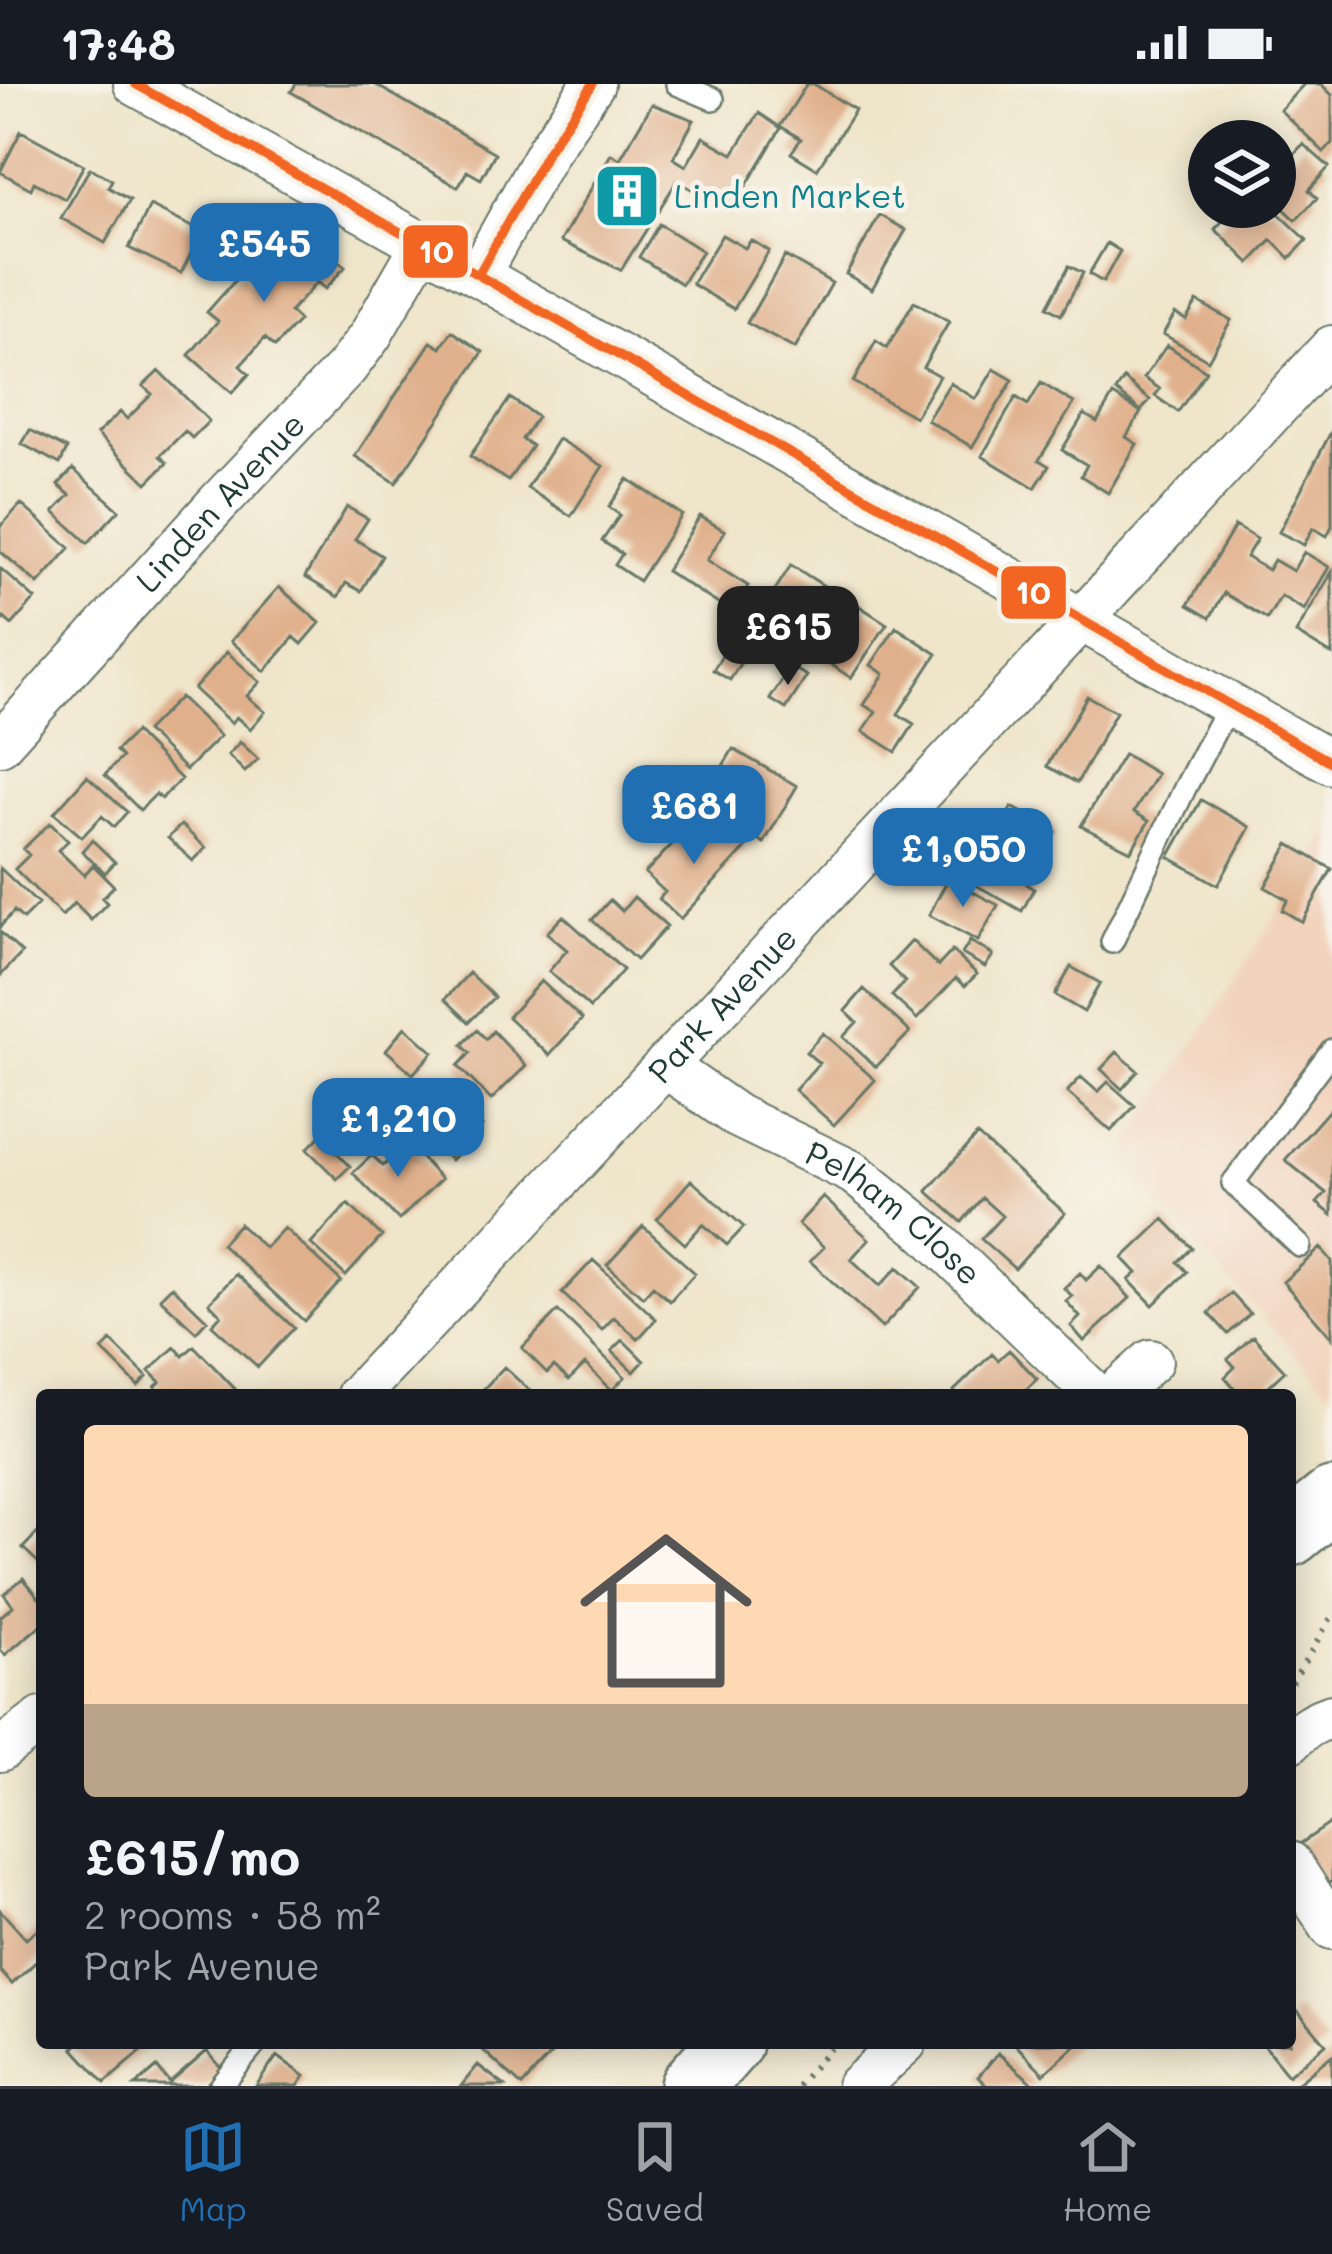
<!DOCTYPE html>
<html lang="en">
<head>
<meta charset="utf-8">
<style>
  body { margin:0; font-family:Mali,sans-serif; background:#242831; color:#f1f3f6; height:100vh; display:flex; flex-direction:column; font-size:45px; white-space:nowrap }
  * { box-sizing:border-box; margin:0 }
  p { font-size:39px; color:#9ea1a6 }
  .icon { flex:none; width:66px; height:66px; fill:none; stroke:currentColor; stroke-width:2; stroke-linecap:round; stroke-linejoin:round }
  .map { position:relative; flex:1; overflow:hidden }
  .side { position:absolute; left:36px; top:1305px; width:1260px; height:660px; display:flex; flex-direction:column; background:#171b24; border-radius:12px; box-shadow:0 6px 30px #0003 }
  .side>* { flex:none }
  .controls { position:absolute; left:1188px; top:36px; display:grid; gap:24px }
  .controls a { display:grid; place-items:center; width:108px; height:108px; border-radius:50%; background:#171b24; box-shadow:0 6px 30px #0003; font-size:60px }
  .price { position:absolute; translate:-50% -102px; padding:0 27px; border-radius:24px; background:#1f6fb2; color:#fff; font-size:39px; line-height:78px; filter:drop-shadow(0 3px 6px #0008) }
  .price::after { content:''; position:absolute; left:50%; top:72px; width:36px; height:27px; margin-left:-18px; background:inherit; clip-path:polygon(0 0,100% 0,50% 100%) }
  .price.selected { background:#222; color:#fff }
  ul { padding:0; list-style:none }
  li { display:grid; align-content:center; gap:24px; height:636px; padding:0 48px }
  li span { display:grid; place-items:center; height:372px; border-radius:12px; color:#555 }
  li>.icon { margin-inline-start:auto }
  span .icon { width:216px; height:216px; fill:#fffc; stroke-width:1 }
  li b { font-size:51px }
  .status { display:flex; justify-content:space-between; align-items:center; height:84px; padding:0 60px; background:#171b24; direction:ltr }
  .status svg { height:33px; fill:currentColor }
  .tabs { display:flex; justify-content:space-around; align-items:center; height:168px; border-top:3px solid #363941; background:#171b24; font-size:33px; color:#9ea1a6 }
  .tabs a { display:grid; justify-items:center; gap:6px }
  .tabs .selected { color:#1f6fb2 }
  .map>svg:first-child { display:block }
  .built { fill:#f2d4be }
  .building { fill:#e0b08c }
  .lines { fill:none; stroke-linecap:round; stroke-linejoin:round }
  .lane-casing { stroke:#687868; stroke-width:26 }
  .street-casing { stroke:#687868; stroke-width:46 }
  .primary-casing { stroke:#687868; stroke-width:68 }
  .path { stroke:#687868; stroke-width:6; stroke-dasharray:3 9; stroke-linecap:butt }
  .lane { stroke:#fff; stroke-width:21 }
  .street { stroke:#fff; stroke-width:42 }
  .primary { stroke:#fff; stroke-width:63 }
  .bus-1-casing { stroke:#f7f3e8; stroke-width:18 }
  .bus-1 { stroke:#f26522; stroke-width:9 }
  .labels { text-anchor:middle; stroke-width:10; stroke-linejoin:round; paint-order:stroke }
  .culture-label { font-size:33px; fill:#0d838f; stroke:#f7f3e8; text-anchor:start }
  .street-label { font-size:33px; fill:#1f3d34; stroke:#f7f3e8 }
  .line-badge { stroke:#f7f3e8; stroke-width:4.5 }
  .badge-label { font-size:33px; text-anchor:middle; font-weight:bold; fill:#fff }
</style>
</head>
<body>
<div class="status"><b>17:48</b><svg viewBox="0 0 49 12"><path d="M0 12V9h3v3zM5 12V6h3v6zM10 12V3h3v9zM15 12V0h3v12zM26 1h20v11H26zM47 4h2v5h-2z"/></svg></div>
<div class="map">
<svg width="1332" height="2002" viewBox="0 0 1332 2002">
  <rect width="100%" height="100%" fill="#f7f3e8"/>
  <filter id="ink" filterUnits="userSpaceOnUse"><feTurbulence type="fractalNoise" baseFrequency=".00833" numOctaves="2"/><feDisplacementMap in="SourceGraphic" scale="24" xChannelSelector="R" yChannelSelector="G"/><feConvolveMatrix kernelMatrix="1 2 1 2 8 2 1 2 1" color-interpolation-filters="sRGB"/></filter>
  <filter id="wash" filterUnits="userSpaceOnUse"><feTurbulence type="fractalNoise" baseFrequency=".004" numOctaves="4" result="noise"/><feDisplacementMap in="SourceGraphic" scale="48" xChannelSelector="R" yChannelSelector="G"/><feGaussianBlur stdDeviation="2.7" result="paint"/><feColorMatrix in="noise" values="0 0 0 0 0 0 0 0 0 0 0 0 0 0 0 0 0 1.4 0 .05"/><feComposite in="paint" operator="in"/></filter>
  <g filter="url(#wash)">
    <rect width="100%" height="100%" fill="#efe5ca"/>
    <!-- built -->
    <path class="built" d="M1332,744V1310L1120,1075Z"/>
    <g id="blocks">
      <!-- building -->
      <path class="building" d="M296,0H374L495,69L481,95L467,87L458,103L291,8Z
        M807,0H814L855,26L817,85L791,69L801,55L780,42Z
        M1304,0H1321L1332,11V59L1324,68L1280,26Z
        M652,20L694,36L673,74L686,82L703,53L733,70L759,29L781,44L731,127L677,97L621,186L561,157L611,70L620,75Z
        M1231,36L1254,57H1212Z
        M21,47L84,81L65,115L34,98L31,105L0,88Z
        M1275,60L1290,74L1303,60L1329,83L1309,106L1317,114L1296,136L1275,116Z
        M90,84L112,96L108,103L130,116L105,159L61,134Z
        M150,122L202,148L181,189L129,164Z
        M1236,123H1272L1307,156L1290,174L1272,156L1250,179L1215,145Z
        M880,131L906,146L872,205L846,190Z
        M293,137L345,183L325,205L317,198L290,228L299,237L275,263L265,254L240,282L249,290L232,309L189,271L218,237L207,228L240,191L250,200L273,173L266,167Z
        M659,140L702,167L682,200L639,173Z
        M722,151L745,164L751,156L769,167L734,225L692,200Z
        M1107,159L1120,167L1103,198L1089,190Z
        M785,172L832,199L795,265L747,239Z
        M1069,182L1083,189L1061,231L1047,223Z
        M1197,217L1231,236L1208,276L1163,250L1175,229L1186,235Z
        M914,218L949,238L923,283L939,292L915,333L853,298L876,257L887,264Z
        M452,247L483,268L396,399L355,372L431,258L441,264Z
        M1167,261L1206,287L1178,328L1155,312L1160,305L1144,294Z
        M994,285L1013,296L972,363L927,336L950,299L976,315Z
        M159,287L209,337L192,354L185,347L160,372L167,379L147,399L97,350L120,328L127,335L152,310L143,302Z
        M1124,295L1150,316L1141,327L1116,307Z
        M1041,299L1074,319L1039,376L1049,382L1035,404L982,372L1016,313L1028,321Z
        M1113,311L1141,328L1126,353L1137,360L1108,409L1081,392L1087,381L1062,366L1084,330L1097,338Z
        M510,314L537,333L522,355L532,362L508,397L470,372Z
        M30,346L67,365L60,380L22,360Z
        M1332,346V442L1327,452L1313,444L1304,461L1279,448Z
        M558,355L603,382L571,432L527,404Z
        M73,385L119,426L88,459L54,428L70,411L58,401Z
        M628,395L682,431L639,497L615,481L622,470L602,457L620,431L609,423Z
        M21,420L70,464L38,500L0,467V443Z
        M347,423L368,435L355,455L382,472L361,507L346,499L338,513L305,493Z
        M700,432L725,447L707,476L748,502L731,528L666,487Z
        M1235,442L1257,455L1246,473L1268,486L1274,476L1293,487L1304,468L1329,483L1304,526L1281,512L1267,535L1224,509L1210,534L1188,521Z
        M791,481L832,507L799,559L758,533Z
        M0,484L35,515L12,541L4,534L0,539Z
        M1332,488V571L1296,549Z
        M279,503L320,539L302,560L294,553L265,587L231,557Z
        M847,514L887,540L851,594L811,567Z
        M896,543L937,570L898,630L914,640L896,668L863,647L876,628L864,621L884,590L871,581Z
        M737,548L753,558L730,596L713,586Z
        M227,568L260,598L247,612L265,628L250,645L236,633L231,639L194,605Z
        M791,583L807,592L786,625L770,615Z
        M1087,612L1116,628L1077,699L1047,682Z
        M180,613L220,652L186,686L146,647Z
        M135,648L181,695L161,715L156,710L140,726L105,691L122,673L116,667Z
        M240,658L258,675L245,688L228,671Z
        M733,665L797,702L764,759L700,721Z
        M1124,670L1157,690L1134,728L1149,737L1131,767L1081,742Z
        M87,692L127,728L114,743L102,732L82,753L54,729Z
        M1201,716L1250,743L1218,801L1169,773Z
        M1012,723L1056,748L1027,800L1034,805L1022,827L969,797Z
        M716,735L746,764L680,835L659,815L665,808L645,789L679,753L689,763Z
        M50,739L68,757L58,766L84,791L93,781L114,802L102,814L107,819L91,836L74,819L62,832L15,785L29,771L23,765Z
        M181,741L206,764L193,777L168,754Z
        M92,756L115,778L105,789L82,767Z
        M1289,760L1332,785L1302,838L1282,826L1288,816L1265,803Z
        M0,784L38,820L23,835L14,827L0,843Z
        M948,795L998,821L978,857L929,831Z
        M634,813L667,842L636,876L592,836L610,816L622,827Z
        M563,832L623,886L590,924L549,887L567,866L547,849Z
        M0,848L22,869L0,892Z
        M912,857L938,882L952,867L977,890L965,902L956,894L917,935L892,912L905,898L889,882Z
        M970,857L993,871L985,883L962,870Z
        M1071,883L1100,899L1084,928L1055,911Z
        M469,889L494,913L469,938L445,915Z
        M541,897L582,935L549,971L508,933Z
        M864,905L910,948L876,983L843,953L857,938L845,927Z
        M405,943L433,968L413,990L386,966Z
        M477,946L486,955L493,947L526,982L491,1016L458,982L470,969L462,961Z
        M823,949L875,996L834,1041L795,1006L819,979L806,968Z
        M1117,968L1138,987L1122,1005L1101,985Z
        M1081,993L1098,1008L1108,998L1135,1022L1111,1047L1067,1008Z
        M436,1000L482,1042L451,1076L405,1035Z
        M1332,1023V1131L1317,1119L1326,1109L1285,1076Z
        M977,1051L1065,1129L1015,1185L981,1155L1002,1132L982,1114L962,1138L927,1107Z
        M320,1052L350,1082L337,1095L307,1065Z
        M407,1059L441,1095L399,1136L353,1089L372,1071L383,1082Z
        M691,1096L744,1143L727,1161L703,1140L685,1160L657,1135Z
        M823,1113L869,1155L851,1175L880,1202L898,1183L920,1203L882,1244L810,1177L824,1163L798,1140Z
        M348,1120L382,1152L346,1192L311,1160Z
        M1164,1135L1192,1164L1178,1178L1187,1188L1153,1221L1129,1196L1137,1189L1123,1174Z
        M239,1140L265,1164L284,1144L341,1197L304,1237L221,1160Z
        M643,1142L695,1189L670,1217L653,1202L643,1213L607,1181Z
        M1321,1164L1332,1177V1254L1283,1198Z
        M593,1176L656,1235L638,1255L614,1233L602,1246L562,1209Z
        M1101,1182L1130,1214L1084,1257L1071,1242L1080,1233L1066,1217L1072,1212L1064,1204L1080,1189L1086,1196Z
        M236,1190L294,1244L258,1283L212,1241L221,1231L209,1219Z
        M172,1202L207,1236L196,1248L160,1214Z
        M1231,1209L1250,1230L1228,1250L1209,1229Z
        M558,1227L625,1293L612,1306L585,1280L569,1296L554,1282L547,1289L522,1264Z
        M1253,1252L1285,1287L1259,1311H1241L1225,1293L1235,1283L1228,1275Z
        M623,1256L644,1277L634,1288L612,1267Z
        M111,1257L147,1293L138,1302L102,1266Z
        M194,1262L235,1305L228,1311H162L155,1303L160,1298L149,1287L175,1263L183,1272Z
        M1009,1266L1037,1295L1020,1311H957L954,1307L992,1270L998,1276Z
        M504,1283L531,1308L529,1311H478Z
        M42,1444V1482L23,1464Z
        M23,1494L42,1517V1540L5,1571L0,1565V1533L13,1522L4,1510Z
        M1332,1738V1797L1324,1802L1297,1762Z
        M0,1826L26,1855L42,1841V1872L12,1900L0,1887Z
        M1297,1926L1326,1960L1288,1991L1262,1959H1290V1932Z
        M79,1959H151L105,1999L73,1964Z
        M487,1959H561L522,2002L482,1965Z
        M1014,1959H1078L1044,1990Z
        M207,1967L223,1986L205,2002H135L157,1983L170,1999Z
        M998,1969L1036,2002H987L978,1993Z
        M1332,1971V2002H1293Z
        M277,1972L305,1992L298,2002H256Z
        M478,1981L505,2002H461Z"/>
    </g>
  </g>
  <g filter="url(#ink)">
    <use href="#blocks" fill-opacity="0" stroke="#687868" stroke-width="3"/>
    <g class="lines">
      <!-- lane casing -->
      <g class="lane-casing">
        <path id="lane" d="M677,0L713,15
          M1112,858L1185,704L1229,620
          M1300,1162L1233,1099L1332,966
          M221,2002L256,1959"/>
      </g>
      <!-- street casing -->
      <g class="street-casing">
        <g id="street">
          <path d="M135,0L478,191L1332,679"/>
          <path d="M478,191L548,66L593,0"/>
          <path id="s1" d="M0,660L218,419L346,284L370,252L422,161"/>
          <path id="s2" d="M665,982L737,1032L854,1089L927,1148L1096,1311"/>
          <path id="s3" d="M358,1311L1081,536L1332,263"/>
          <path d="M1113,1311L1151,1277"/>
          <path d="M1290,1658C1303,1645 1314,1637 1332,1632"/>
          <path d="M0,1666L42,1635"/>
          <path d="M1290,1779L1332,1844"/>
          <path d="M858,2002L905,1959"/>
        </g>
      </g>
      <!-- primary casing -->
      <g class="primary-casing">
        <path id="primary" d="M1290,1450L1332,1416
          M692,2002L730,1959"/>
      </g>
      <!-- path -->
      <path class="path" d="M1292,1599L1332,1532
        M797,2002L835,1959"/>
      <!-- lane -->
      <use href="#lane" class="lane"/>
      <!-- street -->
      <use href="#street" class="street"/>
      <!-- primary -->
      <use href="#primary" class="primary"/>
      <!-- bus-1 casing -->
      <g class="bus-1-casing">
        <path id="bus-1" d="M135,0L478,191L1332,679
          M478,191L548,66L593,0"/>
      </g>
      <!-- bus-1 -->
      <use href="#bus-1" class="bus-1"/>
    </g>
  </g>
  <!-- icons -->
  <defs>
    <g id="building-square" transform="scale(3.45)"><rect x="-9" y="-9" width="18" height="18" rx="4" fill="#0f9aa8" stroke="#f7f3e8"/><path d="M-4-6H4V6H1V3H-1V6H-4ZM-2.5-4.3h1.7v1.8h-1.7ZM.8-4.3h1.7v1.8H.8ZM-2.5-1h1.7V.8h-1.7ZM.8-1h1.7V.8H.8Z" fill="#fff"/></g>
  </defs>
  <g fill-rule="evenodd">
    <use href="#building-square" x="627" y="112"/>
  </g>
  <g class="labels">
    <!-- culture labels -->
    <g class="culture-label">
      <text x="674" y="124">Linden Market</text>
    </g>
    <!-- street labels -->
    <g class="street-label">
      <text dy="12" stroke="none"><textPath href="#s1" startOffset="327">Linden Avenue</textPath></text>
      <text dy="12" stroke="none"><textPath href="#s3" startOffset="534">Park Avenue</textPath></text>
      <text dy="12" stroke="none"><textPath href="#s2" startOffset="273">Pelham Close</textPath></text>
    </g>
  </g>
  <g class="line-badge">
    <rect x="401" y="139" width="69" height="57" rx="12" fill="#f26522"/>
    <rect x="999" y="480" width="69" height="57" rx="12" fill="#f26522"/>
  </g>
  <g class="badge-label">
    <text x="436" y="179">10</text>
    <text x="1033" y="520">10</text>
  </g>
</svg>
<div class="controls">
<a><svg class="icon" aria-label="layers" viewBox="0 0 24 24"><path d="M12 4l9 5-9 5-9-5zM3 14l9 5 9-5"/></svg></a>
</div>
<b class="price" style="left:264px;top:221px">£545</b>
<b class="price selected" style="left:788px;top:604px">£615</b>
<b class="price" style="left:694px;top:783px">£681</b>
<b class="price" style="left:963px;top:826px">£1,050</b>
<b class="price" style="left:398px;top:1096px">£1,210</b>
<section class="side">
<ul>
<li><span style="background:linear-gradient(#ffd9b3 75%,#b9a48a 0)"><svg class="icon" aria-label="home" viewBox="0 0 24 24"><path d="M3 11l9-7 9 7M6 9v11h12V9"/></svg></span><div><b>£615/mo</b><p>2 rooms · 58 m²</p><p>Park Avenue</p></div></li>
</ul>
</section>
</div>
<nav class="tabs">
<a class="selected"><svg class="icon" aria-label="map" viewBox="0 0 24 24"><path d="M3 6l6-2 6 2 6-2v14l-6 2-6-2-6 2zM9 4v14M15 6v14"/></svg>Map</a>
<a><svg class="icon" aria-label="saved" viewBox="0 0 24 24"><path d="M7 4h10v16l-5-4-5 4z"/></svg>Saved</a>
<a><svg class="icon" aria-label="home" viewBox="0 0 24 24"><path d="M3 11l9-7 9 7M6 9v11h12V9"/></svg>Home</a>
</nav>
</body>
</html>
